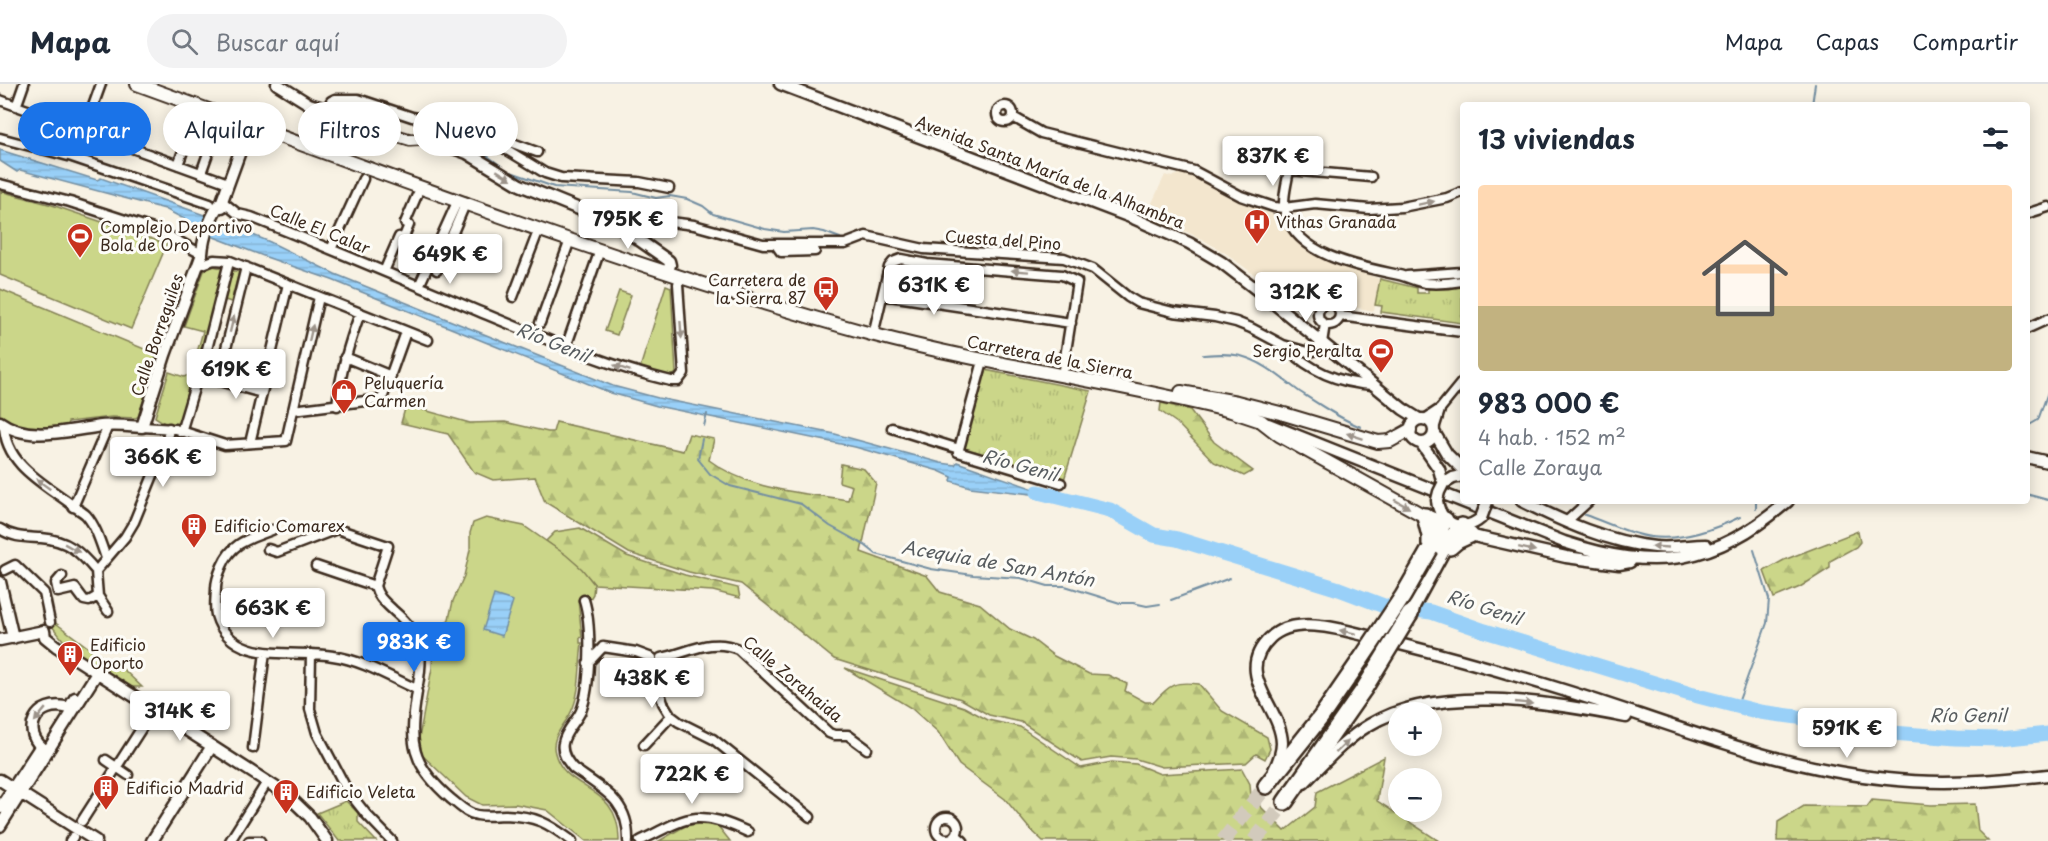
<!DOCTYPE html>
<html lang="es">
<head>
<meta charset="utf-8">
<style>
  body { margin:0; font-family:"Playpen Sans",sans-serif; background:#f2f2f3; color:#1f2937; height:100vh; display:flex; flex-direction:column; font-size:22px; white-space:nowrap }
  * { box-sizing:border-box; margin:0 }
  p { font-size:20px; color:#747a83 }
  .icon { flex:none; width:33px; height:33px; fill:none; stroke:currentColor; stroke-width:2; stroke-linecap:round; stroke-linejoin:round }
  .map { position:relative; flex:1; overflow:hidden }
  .sheet { position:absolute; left:1460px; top:18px; width:570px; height:402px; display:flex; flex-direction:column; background:#fff; border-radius:6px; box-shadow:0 3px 15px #0003 }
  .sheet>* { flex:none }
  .hud { position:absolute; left:18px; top:18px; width:570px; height:54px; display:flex; gap:12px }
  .tools { position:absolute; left:1388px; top:618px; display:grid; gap:12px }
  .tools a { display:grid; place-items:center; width:54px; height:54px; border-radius:50%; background:#fff; box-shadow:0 3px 15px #0003; font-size:30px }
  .price { position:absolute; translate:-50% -51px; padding:0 14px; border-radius:6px; background:#fff; color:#222; font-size:20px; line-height:39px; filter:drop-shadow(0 2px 3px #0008) }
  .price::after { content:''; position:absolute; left:50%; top:36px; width:18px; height:14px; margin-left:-9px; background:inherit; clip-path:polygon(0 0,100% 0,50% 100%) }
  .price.selected { background:#1a73e8; color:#fff }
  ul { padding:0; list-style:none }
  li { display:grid; align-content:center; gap:12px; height:318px; padding:0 18px }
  li span { display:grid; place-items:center; height:186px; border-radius:6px; color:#555 }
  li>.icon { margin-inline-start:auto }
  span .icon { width:108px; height:108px; fill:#fffc; stroke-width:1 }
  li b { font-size:26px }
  h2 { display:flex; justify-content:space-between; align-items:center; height:72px; padding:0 18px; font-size:26px }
  .pill { padding:0 21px; border-radius:27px; background:#fff; box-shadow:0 3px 15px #0003; font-size:21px; line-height:54px }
  .pill.selected { background:#1a73e8; color:#fff }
  header { display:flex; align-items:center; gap:36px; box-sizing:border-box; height:84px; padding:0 30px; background:#fff; border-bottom:2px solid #e0e1e3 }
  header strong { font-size:28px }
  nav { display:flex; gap:33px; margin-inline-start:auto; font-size:21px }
  .search { width:420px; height:54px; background:#f2f2f3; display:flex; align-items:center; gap:15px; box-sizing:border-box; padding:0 21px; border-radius:33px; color:#747a83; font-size:22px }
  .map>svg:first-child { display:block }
  .built { fill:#f3e6ce }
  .grass { fill:url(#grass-tufts); stroke:#838054; stroke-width:1.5 }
  .forest { fill:url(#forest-firs); stroke:#838054; stroke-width:1.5 }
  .park { fill:#cbd689; stroke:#838054; stroke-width:1.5 }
  .water { fill:url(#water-rules); stroke:#738ea1; stroke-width:1.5 }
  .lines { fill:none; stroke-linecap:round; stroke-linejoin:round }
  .stream { stroke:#738ea1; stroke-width:2 }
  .river { stroke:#99d0f8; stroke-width:15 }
  .highway-tunnel { stroke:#d2cabc; stroke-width:15; stroke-dasharray:15 8; stroke-linecap:butt }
  .street-casing { stroke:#3b2a1e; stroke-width:13 }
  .secondary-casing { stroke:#3b2a1e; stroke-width:15 }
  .primary-casing { stroke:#3b2a1e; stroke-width:16 }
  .highway-casing { stroke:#3b2a1e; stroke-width:20 }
  .street { stroke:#fdfcf7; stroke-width:8 }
  .secondary { stroke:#fdfcf7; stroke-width:10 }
  .primary { stroke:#fdfcf7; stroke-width:12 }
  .highway { stroke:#fdfcf7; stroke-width:15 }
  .secondary-bridge-casing { stroke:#3b2a1e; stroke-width:15; stroke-linecap:butt }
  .highway-bridge-casing { stroke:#3b2a1e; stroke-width:20; stroke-linecap:butt }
  .secondary-bridge { stroke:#fdfcf7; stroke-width:10 }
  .highway-bridge { stroke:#fdfcf7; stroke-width:15 }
  .oneway { fill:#9c938a }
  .labels { text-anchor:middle; stroke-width:6; stroke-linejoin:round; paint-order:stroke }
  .street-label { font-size:16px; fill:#3b2a1e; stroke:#fdfcf7 }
  .poi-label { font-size:16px; fill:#3b2a1e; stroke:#fdfcf7; text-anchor:start }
  .water-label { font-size:18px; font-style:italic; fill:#575c5f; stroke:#fdfcf7 }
</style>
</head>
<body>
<header>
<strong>Mapa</strong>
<div class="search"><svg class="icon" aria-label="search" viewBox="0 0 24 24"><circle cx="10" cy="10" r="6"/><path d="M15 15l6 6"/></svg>Buscar aquí</div>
<nav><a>Mapa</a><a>Capas</a><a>Compartir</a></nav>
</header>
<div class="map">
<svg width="2048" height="757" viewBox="0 0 2048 757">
  <defs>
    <pattern id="grass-tufts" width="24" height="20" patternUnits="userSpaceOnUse" patternTransform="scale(1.5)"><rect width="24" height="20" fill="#cbd689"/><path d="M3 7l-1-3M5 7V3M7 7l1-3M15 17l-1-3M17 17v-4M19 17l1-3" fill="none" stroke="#afb876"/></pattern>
    <pattern id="forest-firs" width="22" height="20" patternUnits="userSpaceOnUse" patternTransform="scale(1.5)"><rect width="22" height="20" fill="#cbd689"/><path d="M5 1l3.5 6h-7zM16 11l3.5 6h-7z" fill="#afb876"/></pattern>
    <pattern id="water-rules" width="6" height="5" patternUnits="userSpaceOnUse" patternTransform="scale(1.5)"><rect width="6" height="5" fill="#99d0f8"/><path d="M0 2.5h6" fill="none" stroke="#85b3d4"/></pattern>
  </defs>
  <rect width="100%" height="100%" fill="#f8f2e4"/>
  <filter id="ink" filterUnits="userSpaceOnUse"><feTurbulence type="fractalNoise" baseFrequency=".0167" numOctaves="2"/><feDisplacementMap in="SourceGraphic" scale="12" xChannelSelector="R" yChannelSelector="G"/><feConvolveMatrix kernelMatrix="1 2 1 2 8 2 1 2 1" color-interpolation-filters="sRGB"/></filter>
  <g filter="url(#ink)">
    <!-- built -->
    <path class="built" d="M1180,89L1196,94L1225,110L1273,130L1296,156L1318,173L1380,195L1374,227L1352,223L1319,193L1298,217L1297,223L1227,170L1202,155L1139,126L1141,121L1148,124L1151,121L1165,91L1172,93Z"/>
    <!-- grass -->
    <path class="grass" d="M1380,195L1417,204V209H1428V205L1462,203V239L1381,228L1382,222L1375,221Z
      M985,286L1091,307L1064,396L963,366Z
      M346,717L358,729V738L376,757H339L317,729Z"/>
    <!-- forest -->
    <path class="forest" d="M1161,319L1190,326L1214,358L1253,387L1244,392L1214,378L1177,339L1160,327Z
      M406,321L470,339L505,338L548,348H553L556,338L683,367L689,350L714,355L709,376C750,407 799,408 848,416L852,402L839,398L841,380L864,385L876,399L861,468L927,492L940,508L980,520L1010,545L1033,556L1054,572L1089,590L1108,591L1127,600L1125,607L1145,618H1154C1170,600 1175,597 1199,600L1222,627L1267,653L1270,665L1265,675L1256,670L1246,679L1162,683L1136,675L1111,673L1082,678L1021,638L989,631L961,615L834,575L741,500L689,488L629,469L545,418L535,393L493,396L474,388L448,350L401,339Z
      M580,444L627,472L685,491L738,504L740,514L713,507L594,500C580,482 564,470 546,457L555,448Z
      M1858,447L1860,458L1856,463L1830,477V484L1800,503L1774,514L1764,487L1784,476Z
      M845,584L964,623L988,636L1020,643L1081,684L1112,678L1136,680L1160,690L1242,685L1250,700L1251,713L1285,747L1315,723L1317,708L1384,673L1377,717L1439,757H1043L1028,743L1005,715L959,681L938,648L911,624Z
      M1872,716L1931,721L1975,720L1978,747L1988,757H1777L1778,738L1804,722L1867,723Z"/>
    <!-- park -->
    <path class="park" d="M0,107L52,121L167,160L131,245L0,191Z
      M213,182L239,188L231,218L225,216L222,227L218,226L181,341L166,340L155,333L169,288L184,293L191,290L203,247L184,242L204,187Z
      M666,201L671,203L676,289L672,292L640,284Z
      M0,205L154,269L156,277L138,333L135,334L112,333L68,338L67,341C45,343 18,348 0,331Z
      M619,207L631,211L617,251L605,247Z
      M486,434L524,442L566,471L582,485L594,500L593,510L590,515L578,516L582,553L580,554V559H582C579,581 581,609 571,628C565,641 550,653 555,669C565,709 620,699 619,757H586L547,726L515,720L482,721L466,713L422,671L419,654L432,584L433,560L449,535L453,517L464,492L470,466V449L473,439Z
      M53,537L97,570L122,584L142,603H130L63,561V556L51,541Z
      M699,740L718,742L730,757H659L685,742Z"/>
    <!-- water -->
    <path class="water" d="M0,66L97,96L101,94L207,132L270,158L335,190L613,302L658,314L835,350L941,379L955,381L957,378L1057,413L970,403L951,397L952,393L939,387L855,363L657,322L611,309L332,196L266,173L201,148L186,136L165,125L20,86L17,88L0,77Z
      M494,511L513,517L502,552L483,546Z"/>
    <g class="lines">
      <!-- stream -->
      <path class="stream" d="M288,0L310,14L328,19
        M334,20L364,29L386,43
        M1812,21L1815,0
        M426,50H432L453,56L482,68L508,87L554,103L632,108L656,114L670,112L687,115L703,122L713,130L765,145L784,148L813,146L824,148L840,154
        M1203,271C1216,270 1228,269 1241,272C1264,278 1281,294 1300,308C1320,321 1339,334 1361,343
        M704,342L707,330
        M2026,343L2038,336L2048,308
        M702,355L698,375L710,390L730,402L801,420L830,442L866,462L876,470L931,485L973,491L1021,494L1048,502H1065L1120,519H1133L1147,522L1160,520
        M2026,410L2048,416
        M1756,425V417
        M1585,431C1606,438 1628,450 1651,453C1681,457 1713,446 1740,433
        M1171,516L1230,494
        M1737,622L1767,539L1769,515L1754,466"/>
      <!-- river -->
      <path class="river" d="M1038,408L1110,426L1154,451L1177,455L1339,505L1384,522L1431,528L1485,547L1690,610L1760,628L1827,637L1880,648L1956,654L1999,655L2048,650"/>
      <!-- highway-tunnel -->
      <path class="highway-tunnel" d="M1223,757L1266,702
        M1254,757L1285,718"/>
      <!-- street casing -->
      <g class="street-casing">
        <path id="street" d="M0,16L228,99
          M17,20L24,0
          M997 30a8 8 0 1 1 16 0a8 8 0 1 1-16 0Z
          M328,25L331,17L335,15H358L412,33L461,40L476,47L545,89L561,94L639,98L669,104
          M1013,33L1041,49L1194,87L1241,112L1274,123L1284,124L1315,120L1369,125L1402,123L1447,114L1462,108
          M84,47L101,0
          M0,54L72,73L210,120
          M497,61L507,57L537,68
          M72,73L80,50
          M1246,78L1289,86L1371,93
          M178,81L199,22
          M1289,86C1287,99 1281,118 1286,131C1300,173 1362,183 1399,191C1408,193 1417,198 1426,199C1438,200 1451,199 1462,197
          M201,89L222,30
          M0,100L70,118L162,148L196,167
          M222,117L238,130L251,133C327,163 402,195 478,227C541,253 604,281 671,297H678L684,289L678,200L680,194
          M2026,130L2048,123
          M606,136L615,131L694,141L763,160H845L866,152L924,165L1064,174L1093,185L1128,213L1138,219L1173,228L1215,233L1236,238L1251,244L1283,261L1308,268L1314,267L1322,259L1325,240
          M333,161L363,95
          M776,161L781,168L815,167
          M197,182L214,176L230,177L428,256
          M386,183L399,153L403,155L409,141L405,139L417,111
          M437,186L466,118
          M1407,192L1462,188
          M419,202L458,116
          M883,211L1071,239
          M513,213L539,145
          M1318 230a11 11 0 1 1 22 0a11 11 0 1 1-22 0Z
          M1340,232L1462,248
          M540,239L570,156
          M2026,245L2048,235
          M873,251L889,183L893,178L901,175L927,180L1062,191L1077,198L1062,292
          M566,263L600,166
          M1286,263C1310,287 1338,299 1372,301
          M345,273L391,292
          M201,289L228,182
          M218,297L246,183
          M337,322C340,289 349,260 360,229
          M293,326L382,315L406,248
          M1425,335L1440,325L1462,298
          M4,341C5,380 43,399 71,420C75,424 82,427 86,431C96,442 101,460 106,474
          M142,343L175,345L225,361L286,357L319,213
          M892,344L959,365L958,368L1061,399
          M1434,345L1440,326
          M181,348L198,291L262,309
          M250,359L288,200
          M959,365L983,277
          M73,423L108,342
          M1566,438L1589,417
          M0,445C14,454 25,453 41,454C68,456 80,468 96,487
          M272,446C249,455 232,458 222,482C219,489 216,496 216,504C216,512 214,523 216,531C231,582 294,565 333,572C361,576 388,592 414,604
          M268,465L277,468L337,445L388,462L375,502C378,514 386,519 394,527C422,551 424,566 418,601
          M316,482L375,502
          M5,486L15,481L44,509L50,538
          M62,492L56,499L58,508L75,504L84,516L89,517L98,512
          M584,516C592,541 591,602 581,627C576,638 565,647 563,659C561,669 567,677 573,684C603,706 629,716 628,757
          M108,527L98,512L96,487L125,453L134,438L167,357L169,344
          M603,563L636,568L652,574
          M311,570L310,625L317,649L347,706L366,730L392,757
          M661,574C688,569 711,553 738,565L829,649L834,651H848L867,665
          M588,579L603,563
          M656,579L657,601L663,619L671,632L679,638L713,655L810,733
          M417,608C409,658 410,680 451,715C459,721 467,730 477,731C487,733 496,731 505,731C536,732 548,739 572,757
          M644,661L671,632
          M253,664L265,568
          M106,676L128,691
          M936 744a11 11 0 1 1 22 0a11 11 0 1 1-22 0Z
          M82,737L150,631
          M956,751L963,757
          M70,757L73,753
          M230,757L264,703
          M249,757H260
          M640,757C688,733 696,724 748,748"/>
      </g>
      <!-- secondary casing -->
      <g class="secondary-casing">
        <path id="secondary" d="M277,0L309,20L350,32L390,50L410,56L428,55L467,69L520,101L606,136L619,142L669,177L670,181L667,189
          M780,0L1133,134L1189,159L1221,178L1265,212L1403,325L1419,335
          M222,123V117L250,40
          M1410 347a12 12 0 1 1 24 0a12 12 0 1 1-24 0Z
          M0,338C27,358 65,347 95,343C111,340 127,342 142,343L165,271L202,170C203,153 211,130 222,117
          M1268,340L1564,458C1656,488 1713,481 1788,417
          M1434,348L1447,370L1462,385
          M1421,359L1439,385L1443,400L1453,394L1462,392
          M2026,373L2048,378
          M1437,416C1439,440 1463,450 1481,434
          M1522,417C1564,438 1607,458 1655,463C1672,465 1689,461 1706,461
          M1467,447L1470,451L1482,454L1566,473L1619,480L1630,478
          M0,498L13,554
          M45,553L56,562L286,710L310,733L327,757
          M0,556L44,547L45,553
          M47,667C18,649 36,614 69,624L75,614
          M1274,686C1278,678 1282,668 1282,659C1281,622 1232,590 1270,554C1297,527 1355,550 1388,557C1468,577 1548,600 1625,626C1710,655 1797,686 1887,695C1941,701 1994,697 2048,691
          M0,696L96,757
          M1304,699C1324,679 1344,656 1369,641C1438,599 1550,618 1626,633
          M0,724L40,663
          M0,742L97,589
          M152,757L212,662"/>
      </g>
      <!-- primary casing -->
      <g class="primary-casing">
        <path id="primary" d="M137,0C380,88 622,182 871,250C990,282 1112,297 1231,327L1261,337L1279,351L1419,429L1436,436L1443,434
          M1181,308L1237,318L1284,330L1378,358L1390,357L1410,346"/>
      </g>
      <!-- highway casing -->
      <g class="highway-casing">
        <path id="highway" d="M1425,432L1430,452V465
          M1431,462L1445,436
          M1450,463L1457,457L1470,451
          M1410,530L1412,521L1444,462L1462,442
          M1266,702L1321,633L1361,575
          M1285,718L1364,605"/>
      </g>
      <!-- street -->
      <use href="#street" class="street"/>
      <!-- secondary -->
      <use href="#secondary" class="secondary"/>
      <!-- primary -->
      <use href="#primary" class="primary"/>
      <!-- highway -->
      <use href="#highway" class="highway"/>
      <!-- secondary-bridge casing -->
      <g class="secondary-bridge-casing">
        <path id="secondary-bridge" d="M1437,416L1439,408L1443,400
          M1481,434L1487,418"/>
      </g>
      <!-- highway-bridge casing -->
      <g class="highway-bridge-casing">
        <path id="highway-bridge" d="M1361,575L1403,512L1430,465
          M1364,605L1410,530"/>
      </g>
      <!-- secondary-bridge -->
      <use href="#secondary-bridge" class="secondary-bridge"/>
      <!-- highway-bridge -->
      <use href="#highway-bridge" class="highway-bridge"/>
    </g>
    <!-- one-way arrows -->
    <defs><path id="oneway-solid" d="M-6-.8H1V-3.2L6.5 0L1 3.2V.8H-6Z" transform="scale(1.5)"/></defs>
    <g class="oneway">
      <use href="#oneway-solid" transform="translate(504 91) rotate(31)"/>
      <use href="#oneway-solid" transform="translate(1426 119) rotate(-12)"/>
      <use href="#oneway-solid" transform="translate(1020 187) rotate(-176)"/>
      <use href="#oneway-solid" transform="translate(232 240) rotate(-76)"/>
      <use href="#oneway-solid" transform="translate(681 246) rotate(86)"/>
      <use href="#oneway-solid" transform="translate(311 249) rotate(-77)"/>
      <use href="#oneway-solid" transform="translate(622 284) rotate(-161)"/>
      <use href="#oneway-solid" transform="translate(1355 352) rotate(-162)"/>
      <use href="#oneway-solid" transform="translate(43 400) rotate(-144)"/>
      <use href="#oneway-solid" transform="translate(1402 420) rotate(29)"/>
      <use href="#oneway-solid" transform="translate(1660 463) rotate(-177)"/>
      <use href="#oneway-solid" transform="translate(72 464) rotate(29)"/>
      <use href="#oneway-solid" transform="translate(1527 465) rotate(12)"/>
      <use href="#oneway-solid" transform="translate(1348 548) rotate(-168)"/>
      <use href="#oneway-solid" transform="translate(1524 619) rotate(6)"/>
      <use href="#oneway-solid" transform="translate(40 631) rotate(130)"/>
      <use href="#oneway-solid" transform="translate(1342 663) rotate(-43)"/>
    </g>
  </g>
  <!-- icons -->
  <defs>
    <g id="hospital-pin" transform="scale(1.35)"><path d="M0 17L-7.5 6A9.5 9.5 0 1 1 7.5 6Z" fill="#c8321e" stroke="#fdfcf7"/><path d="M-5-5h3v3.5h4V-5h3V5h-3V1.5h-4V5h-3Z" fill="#fff"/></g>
    <g id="stadium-pin" transform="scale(1.35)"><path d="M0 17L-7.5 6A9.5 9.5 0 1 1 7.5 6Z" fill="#c8321e" stroke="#fdfcf7"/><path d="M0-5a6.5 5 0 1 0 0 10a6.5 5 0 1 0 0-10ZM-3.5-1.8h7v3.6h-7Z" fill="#fff"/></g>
    <g id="bus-pin" transform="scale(1.35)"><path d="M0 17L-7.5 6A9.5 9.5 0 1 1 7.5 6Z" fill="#c8321e" stroke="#fdfcf7"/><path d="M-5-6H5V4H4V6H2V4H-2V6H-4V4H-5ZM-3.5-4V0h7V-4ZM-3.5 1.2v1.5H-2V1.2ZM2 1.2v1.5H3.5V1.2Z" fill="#fff"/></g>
    <g id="shop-pin" transform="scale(1.35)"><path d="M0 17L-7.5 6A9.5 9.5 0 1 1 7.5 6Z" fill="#c8321e" stroke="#fdfcf7"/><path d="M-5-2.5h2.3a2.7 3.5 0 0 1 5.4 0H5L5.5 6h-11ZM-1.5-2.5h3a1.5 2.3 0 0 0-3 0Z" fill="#fff"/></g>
    <g id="building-pin" transform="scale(1.35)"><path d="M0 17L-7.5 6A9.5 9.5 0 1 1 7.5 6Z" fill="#c8321e" stroke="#fdfcf7"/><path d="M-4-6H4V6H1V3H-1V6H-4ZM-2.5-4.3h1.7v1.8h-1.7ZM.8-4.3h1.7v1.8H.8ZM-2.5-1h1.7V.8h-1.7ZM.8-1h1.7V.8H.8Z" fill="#fff"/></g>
  </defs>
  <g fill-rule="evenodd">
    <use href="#hospital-pin" x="1257" y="138"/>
    <use href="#stadium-pin" x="80" y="152"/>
    <use href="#bus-pin" x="826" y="205"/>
    <use href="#stadium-pin" x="1381" y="267"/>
    <use href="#shop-pin" x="344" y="308"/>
    <use href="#building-pin" x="194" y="442"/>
    <use href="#building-pin" x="70" y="570"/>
    <use href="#building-pin" x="106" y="704"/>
    <use href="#building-pin" x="286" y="708"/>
  </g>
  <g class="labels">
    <!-- street labels -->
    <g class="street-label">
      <text transform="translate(1050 88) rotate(21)" y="6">Avenida Santa María de la Alhambra</text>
      <text transform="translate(320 145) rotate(22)" y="6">Calle El Calar</text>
      <text transform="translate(1003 156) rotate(4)" y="6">Cuesta del Pino</text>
      <text transform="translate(157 251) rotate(-71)" y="6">Calle Borreguiles</text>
      <text transform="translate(1050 273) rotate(11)" y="6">Carretera de la Sierra</text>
      <text transform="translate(793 595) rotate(40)" y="6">Calle Zorahaida</text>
    </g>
    <!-- poi labels -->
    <g class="poi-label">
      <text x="1276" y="144">Vithas Granada</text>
      <text x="100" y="149">Complejo Deportivo<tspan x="100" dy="18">Bola de Oro</tspan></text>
      <text x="806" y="202" text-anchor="end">Carretera de<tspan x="806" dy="18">la Sierra 87</tspan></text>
      <text x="1362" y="273" text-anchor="end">Sergio Peralta</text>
      <text x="364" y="305">Peluquería<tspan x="364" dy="18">Carmen</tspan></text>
      <text x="214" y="448">Edificio Comarex</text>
      <text x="90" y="567">Edificio<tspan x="90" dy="18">Oporto</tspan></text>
      <text x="126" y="710">Edificio Madrid</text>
      <text x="306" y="714">Edificio Veleta</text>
    </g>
    <!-- water labels -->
    <g class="water-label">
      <text transform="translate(553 259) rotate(22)" y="6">Río Genil</text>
      <text transform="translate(1020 382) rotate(15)" y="6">Río Genil</text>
      <text transform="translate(998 480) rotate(10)" y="6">Acequia de San Antón</text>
      <text transform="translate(1484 524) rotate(18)" y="6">Río Genil</text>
      <text x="1968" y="638">Río Genil</text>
    </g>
  </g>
</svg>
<div class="tools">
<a>+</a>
<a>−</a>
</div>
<b class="price" style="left:1273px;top:103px">837K €</b>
<b class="price" style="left:628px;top:166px">795K €</b>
<b class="price" style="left:450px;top:201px">649K €</b>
<b class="price" style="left:934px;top:232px">631K €</b>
<b class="price" style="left:1306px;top:239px">312K €</b>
<b class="price" style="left:236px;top:316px">619K €</b>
<b class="price" style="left:163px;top:404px">366K €</b>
<b class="price" style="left:273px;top:555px">663K €</b>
<b class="price selected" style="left:414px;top:589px">983K €</b>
<b class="price" style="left:652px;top:625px">438K €</b>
<b class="price" style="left:180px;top:658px">314K €</b>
<b class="price" style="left:1847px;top:675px">591K €</b>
<b class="price" style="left:692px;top:721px">722K €</b>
<div class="hud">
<a class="pill selected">Comprar</a>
<a class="pill">Alquilar</a>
<a class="pill">Filtros</a>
<a class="pill">Nuevo</a>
</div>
<section class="sheet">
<h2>13 viviendas<svg class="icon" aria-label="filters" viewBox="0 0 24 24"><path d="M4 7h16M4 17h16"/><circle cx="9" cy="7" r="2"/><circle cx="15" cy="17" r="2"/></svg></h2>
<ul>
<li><span style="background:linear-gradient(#ffd9b3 65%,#c2b280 0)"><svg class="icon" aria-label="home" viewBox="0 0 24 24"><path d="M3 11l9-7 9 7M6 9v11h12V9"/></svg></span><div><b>983 000 €</b><p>4 hab. · 152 m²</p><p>Calle Zoraya</p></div></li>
</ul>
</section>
</div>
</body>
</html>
